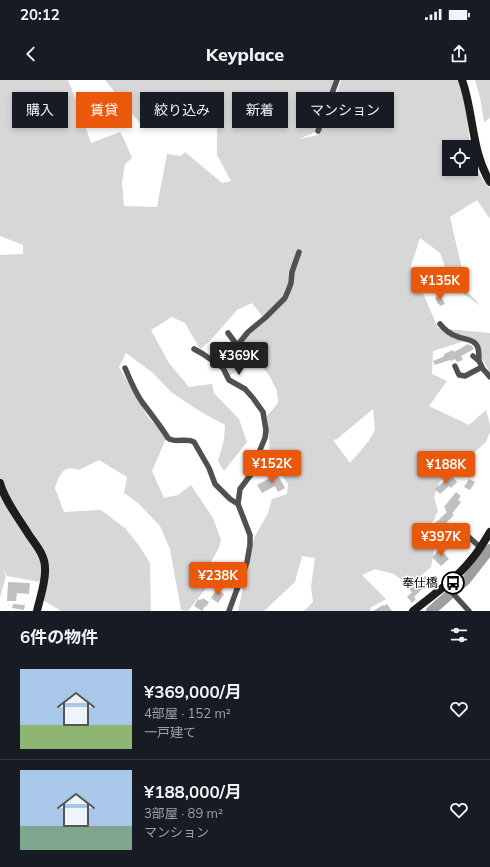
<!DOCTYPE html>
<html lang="ja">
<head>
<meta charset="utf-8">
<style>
  body { margin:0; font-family:Mulish,"Noto Sans JP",sans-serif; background:#242831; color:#f1f3f6; height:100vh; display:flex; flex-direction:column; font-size:15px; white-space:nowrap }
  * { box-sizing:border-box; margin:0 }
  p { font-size:13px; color:#9ea1a6 }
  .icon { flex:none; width:22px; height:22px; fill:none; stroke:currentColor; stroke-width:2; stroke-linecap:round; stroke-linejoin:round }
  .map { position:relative; height:531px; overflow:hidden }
  .sheet { display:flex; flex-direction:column; background:#171b24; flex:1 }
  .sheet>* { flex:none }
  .hud { position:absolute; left:12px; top:12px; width:466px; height:36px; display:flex; gap:8px }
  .tools { position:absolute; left:442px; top:60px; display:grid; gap:8px }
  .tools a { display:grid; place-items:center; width:36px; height:36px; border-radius:0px; background:#171b24; box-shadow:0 2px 6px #0003; font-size:20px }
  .price { position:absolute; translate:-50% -34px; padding:0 9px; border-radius:4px; background:#ea580c; color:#fff; font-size:13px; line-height:26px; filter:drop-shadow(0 1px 2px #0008) }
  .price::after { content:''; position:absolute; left:50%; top:24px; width:12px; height:9px; margin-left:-6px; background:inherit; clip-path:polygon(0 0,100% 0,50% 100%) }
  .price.selected { background:#222; color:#fff }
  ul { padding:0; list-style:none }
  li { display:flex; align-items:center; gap:12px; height:100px; padding:0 20px }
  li+li { border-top:1px solid #363941 }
  li span { display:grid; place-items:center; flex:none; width:112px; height:80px; border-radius:0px; color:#555 }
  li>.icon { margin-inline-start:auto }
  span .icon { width:48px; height:48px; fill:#fffc; stroke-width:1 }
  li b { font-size:17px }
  h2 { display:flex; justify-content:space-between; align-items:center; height:48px; padding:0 20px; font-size:17px }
  .chip { padding:0 14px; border-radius:0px; background:#171b24; box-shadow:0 2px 6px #0003; font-size:14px; line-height:36px }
  .chip.selected { background:#ea580c; color:#fff }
  .status { display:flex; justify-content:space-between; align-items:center; height:28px; padding:0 20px; background:#171b24; direction:ltr }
  .status svg { height:11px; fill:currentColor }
  header { display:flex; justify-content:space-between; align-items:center; height:52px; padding:0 20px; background:#171b24; font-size:18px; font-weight:800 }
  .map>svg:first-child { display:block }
  .green { fill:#d7d7d7; fill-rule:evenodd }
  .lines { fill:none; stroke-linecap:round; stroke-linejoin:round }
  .river { stroke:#9e9e9e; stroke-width:10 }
  .building { fill:#c0c0c0 }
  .street { stroke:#505050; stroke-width:5.5 }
  .secondary { stroke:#1d1d1d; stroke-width:8 }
  .labels { text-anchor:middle; stroke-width:3; stroke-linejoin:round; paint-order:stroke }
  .poi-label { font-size:12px; fill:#000; stroke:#fff; text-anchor:end }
</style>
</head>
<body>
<div class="status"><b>20:12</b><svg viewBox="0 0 49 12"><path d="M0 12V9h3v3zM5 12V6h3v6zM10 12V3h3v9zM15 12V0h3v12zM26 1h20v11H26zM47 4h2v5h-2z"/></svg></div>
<header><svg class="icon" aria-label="back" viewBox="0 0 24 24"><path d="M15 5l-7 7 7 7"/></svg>Keyplace<svg class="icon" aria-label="share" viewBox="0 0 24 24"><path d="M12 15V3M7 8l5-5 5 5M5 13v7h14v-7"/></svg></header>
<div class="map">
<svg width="490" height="531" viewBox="0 0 490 531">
  <rect width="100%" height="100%" fill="#fff"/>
  <!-- green -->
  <path class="green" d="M0,0H68L78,25L91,63L120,52L124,59L132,78L125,84L122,102L124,126L157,127L167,74L181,76L185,72L222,103L231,101L217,75V38L190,39L182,38L144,48L105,0H334L318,51L299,59L318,55L333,26L341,0H459C466,20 468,45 470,67H449V89H471V72L477,91L490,109V139L477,120L450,137L467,211L481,226L452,206L440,173L420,158L411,186L438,248L490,253V293L471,259L433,271L432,294L447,301L429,326L469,345L486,330L490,345V352L486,362L468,378L440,401L434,417L438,431L434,440L423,450L435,464L431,487L409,506L394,494L375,489L362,495L386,519L370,528L371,531H304L313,522L311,507L315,478L302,476L295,502L264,531H238L254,458L268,433L272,419L287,414L288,404L279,390L264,384L270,373L267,336L278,323L277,311L269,295L257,280L229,296L227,294V286L238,269L262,236L252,223L237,230L210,261L200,269L185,243L172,237L151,250L169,283L189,307L212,304L214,313L239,339L247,362L224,391L218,381L224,360L225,345L201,332L171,312L153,293L126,273L119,287L148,337L168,358L165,361L152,391L164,418L178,415L191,405L213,438L221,460L219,468L211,482L208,490L214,498L188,531L181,530L170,469L160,446L138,423L124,413L127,397L99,380L79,390C62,385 60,394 55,408L64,432L101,430L126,449L140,467L150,483L151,531H61L43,520L45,503L7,496L2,487L6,496L0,518V175L23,174V165L0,156ZM373,329L375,350L368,362L350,383L333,360L337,359Z
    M475,0H490V38L484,42L480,17Z"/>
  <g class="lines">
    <!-- river -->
    <path class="river" d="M431,531L466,500L490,469"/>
  </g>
  <!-- building -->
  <path class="building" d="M440,215L445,224L440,226L439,224H438L435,218Z
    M468,264L469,265L472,266L474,269L461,276L463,280L457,282L455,279L451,281L450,280L435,285L433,281L443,277V276L445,275L444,274L453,270L454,272Z
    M277,394L285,408L278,412L275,406L262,413L257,405Z
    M451,395L457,402L451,408L449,406L440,414L435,409Z
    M469,399L475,402L470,410L464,407Z
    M456,412L461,416L458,420L461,422L452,434L454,435L443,446L455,457L457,453L464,458L458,466L449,458L448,459L438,451L434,454L429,449L447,432L445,430L446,429L444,427Z
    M440,467L444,471L443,472L449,479L441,486L432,477L438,471L437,470Z
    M212,482L222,486L219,493L209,489Z
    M425,496L432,503L427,508L425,506L414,517L416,519L412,523L407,517L412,512L409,509L420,499L421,500Z
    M8,502L30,503L29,514L17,513L16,521H7Z
    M217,509L224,514L218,523L211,518Z
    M203,518L209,522L206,527L205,526L202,531L194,526L198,519L199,520L201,519L202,520Z
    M13,524L25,525L24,530L12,528Z
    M387,524L392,531H373L383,525L384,526Z"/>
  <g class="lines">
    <!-- street -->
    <path class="street" d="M318,51L337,0
      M440,244C444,249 450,254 456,256C463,260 475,258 478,268C479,272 479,277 479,281
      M228,253L237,265
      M194,269L203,274L223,288
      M473,276L479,281L483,289L490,297
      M455,286L459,295L465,296L482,287
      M125,288C130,300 135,312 142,322C151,334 160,345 168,358C175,364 186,357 194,362L209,388L215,404L230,419L238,424
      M452,447L461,450L481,468
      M448,508L469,531
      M229,531L247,482L250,465V455L238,424L240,409L255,389L257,377L265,358L266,350L263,332L253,318L245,309L229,300L223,288L232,272L248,252L265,238L285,218L288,211L291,203L292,192L299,172"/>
    <!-- secondary -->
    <path class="secondary" d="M462,0C474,33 471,71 490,102
      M0,403C4,420 20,440 29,455C36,465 45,475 45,488C46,502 40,517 37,531
      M413,531C433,515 455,500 471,480C479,471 484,462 490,452"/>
  </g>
  <!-- icons -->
  <defs>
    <g id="bus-ring" transform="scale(1.15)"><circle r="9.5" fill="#fff" stroke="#000" stroke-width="1.5"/><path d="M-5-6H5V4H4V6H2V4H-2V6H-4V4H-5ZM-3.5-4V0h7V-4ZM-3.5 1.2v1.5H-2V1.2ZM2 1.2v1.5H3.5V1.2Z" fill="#000"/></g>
  </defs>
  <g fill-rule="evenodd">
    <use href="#bus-ring" x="453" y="503"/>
  </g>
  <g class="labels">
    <!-- poi labels -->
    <g class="poi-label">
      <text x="438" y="507">奉仕橋</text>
    </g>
  </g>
</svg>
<div class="tools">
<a><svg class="icon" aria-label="locate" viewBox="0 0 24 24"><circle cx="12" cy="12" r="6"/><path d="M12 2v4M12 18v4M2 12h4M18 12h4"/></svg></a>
</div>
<b class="price" style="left:440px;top:221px">¥135K</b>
<b class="price selected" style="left:239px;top:296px">¥369K</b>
<b class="price" style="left:272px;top:404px">¥152K</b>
<b class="price" style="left:446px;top:405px">¥188K</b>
<b class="price" style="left:441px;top:477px">¥397K</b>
<b class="price" style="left:218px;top:516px">¥238K</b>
<div class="hud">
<a class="chip">購入</a>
<a class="chip selected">賃貸</a>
<a class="chip">絞り込み</a>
<a class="chip">新着</a>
<a class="chip">マンション</a>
</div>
</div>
<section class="sheet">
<h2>6件の物件<svg class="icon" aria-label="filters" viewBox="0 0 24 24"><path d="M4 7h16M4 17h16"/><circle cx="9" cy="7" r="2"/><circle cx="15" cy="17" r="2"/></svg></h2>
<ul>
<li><span style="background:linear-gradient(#a9c7e8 70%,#8fb573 0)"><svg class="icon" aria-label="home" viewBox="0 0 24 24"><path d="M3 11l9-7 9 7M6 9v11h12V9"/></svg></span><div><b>¥369,000/月</b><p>4部屋 · 152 m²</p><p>一戸建て</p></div><svg class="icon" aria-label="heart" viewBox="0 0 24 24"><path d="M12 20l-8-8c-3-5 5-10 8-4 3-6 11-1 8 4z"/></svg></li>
<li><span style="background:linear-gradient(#a9c7e8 70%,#7fa58c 0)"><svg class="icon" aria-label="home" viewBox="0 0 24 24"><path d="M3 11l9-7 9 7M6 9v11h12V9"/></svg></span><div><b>¥188,000/月</b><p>3部屋 · 89 m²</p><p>マンション</p></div><svg class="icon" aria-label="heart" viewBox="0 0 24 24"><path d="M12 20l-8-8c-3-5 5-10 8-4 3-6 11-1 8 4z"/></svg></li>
</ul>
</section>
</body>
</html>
